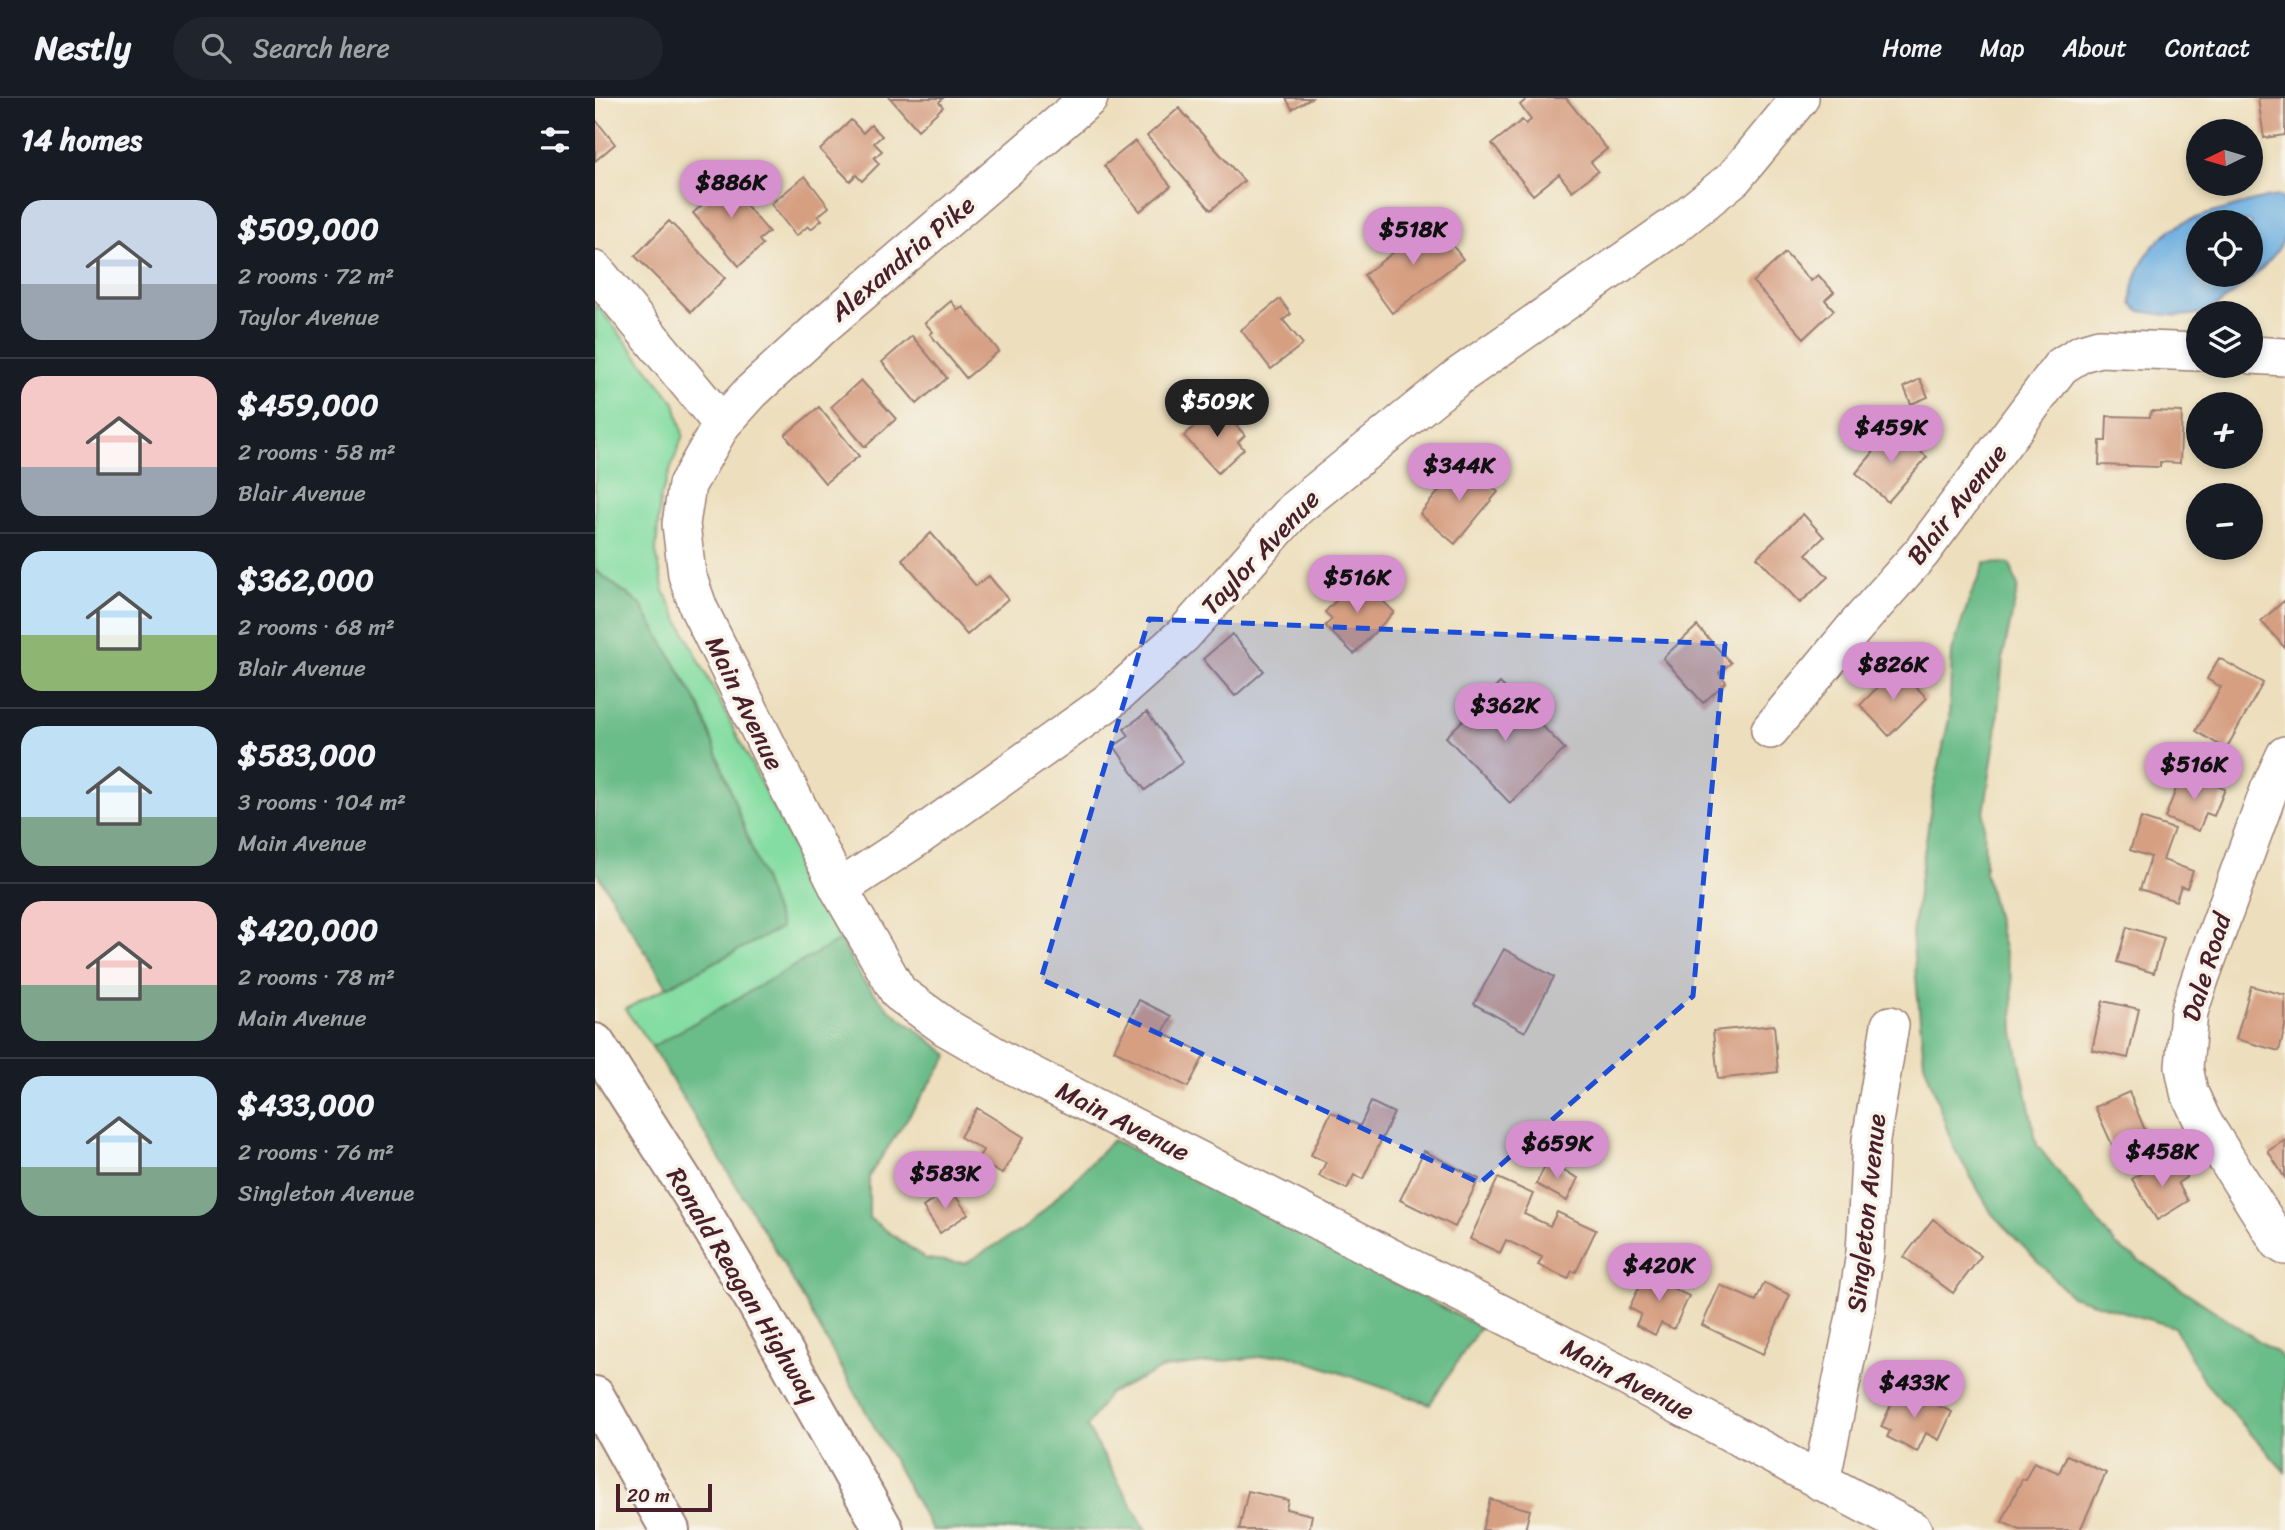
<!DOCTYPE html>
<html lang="en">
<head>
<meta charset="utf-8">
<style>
  body { margin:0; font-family:Sriracha,sans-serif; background:#20242c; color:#f1f3f6; height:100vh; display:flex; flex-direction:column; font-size:26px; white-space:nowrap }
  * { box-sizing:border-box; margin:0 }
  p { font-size:23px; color:#9ea1a6 }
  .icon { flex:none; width:38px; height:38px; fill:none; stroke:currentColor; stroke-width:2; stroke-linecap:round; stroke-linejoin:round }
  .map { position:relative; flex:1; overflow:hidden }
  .side { display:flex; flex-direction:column; background:#171b24; width:595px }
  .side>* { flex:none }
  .needle { width:46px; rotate:265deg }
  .controls { position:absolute; left:1591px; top:21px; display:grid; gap:14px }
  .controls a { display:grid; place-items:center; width:77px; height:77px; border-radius:50%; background:#171b24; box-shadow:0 4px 10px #0003; font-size:35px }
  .scale { position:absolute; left:21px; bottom:18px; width:96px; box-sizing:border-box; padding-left:7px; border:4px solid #4a1f2b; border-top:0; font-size:19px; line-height:24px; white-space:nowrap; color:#4a1f2b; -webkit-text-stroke:5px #f7f3e8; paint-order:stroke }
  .price { position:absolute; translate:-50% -60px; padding:0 16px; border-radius:24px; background:#d690ce; color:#111; font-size:23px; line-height:46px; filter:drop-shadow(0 2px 4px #0008) }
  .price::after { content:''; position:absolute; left:50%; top:42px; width:21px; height:16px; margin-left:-10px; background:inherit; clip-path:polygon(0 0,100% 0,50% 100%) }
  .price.selected { background:#222; color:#fff }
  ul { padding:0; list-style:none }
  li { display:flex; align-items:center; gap:21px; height:175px; padding:0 21px }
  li+li { border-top:2px solid #363941 }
  li span { display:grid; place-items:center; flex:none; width:196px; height:140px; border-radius:21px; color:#555 }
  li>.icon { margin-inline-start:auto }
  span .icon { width:84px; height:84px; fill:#fffc; stroke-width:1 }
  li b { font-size:30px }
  h2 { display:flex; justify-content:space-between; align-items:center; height:84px; padding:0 21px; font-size:30px }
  header { display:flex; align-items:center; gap:42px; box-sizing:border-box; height:98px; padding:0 35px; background:#171b24; border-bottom:2px solid #363941 }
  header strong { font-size:33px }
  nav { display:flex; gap:38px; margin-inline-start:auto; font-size:24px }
  .search { width:490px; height:63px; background:#20242c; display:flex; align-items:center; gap:18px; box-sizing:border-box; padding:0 24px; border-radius:38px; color:#9ea1a6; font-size:26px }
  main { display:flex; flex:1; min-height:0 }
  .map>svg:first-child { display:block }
  .green { fill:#84dda2; stroke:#677e66; stroke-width:2 }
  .forest { fill:#6bbc88; stroke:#5a6e5a; stroke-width:2 }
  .water { fill:#6bade0; stroke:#5a6686; stroke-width:2; fill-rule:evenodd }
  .building { fill:#d69f82 }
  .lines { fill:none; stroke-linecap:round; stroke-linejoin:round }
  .minor-casing { stroke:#9c7f74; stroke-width:40 }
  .motorway-casing { stroke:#9c7f74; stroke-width:42 }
  .minor { stroke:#fff; stroke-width:37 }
  .motorway { stroke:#fff; stroke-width:38 }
  .marked { fill:#1d4ed8; fill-opacity:0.2; stroke:#1d4ed8; stroke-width:5; stroke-dasharray:14 9; stroke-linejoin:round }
  .labels { text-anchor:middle; stroke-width:7; stroke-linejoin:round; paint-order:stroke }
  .street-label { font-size:26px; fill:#4a1f2b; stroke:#f7f3e8 }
</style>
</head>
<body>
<header>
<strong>Nestly</strong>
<div class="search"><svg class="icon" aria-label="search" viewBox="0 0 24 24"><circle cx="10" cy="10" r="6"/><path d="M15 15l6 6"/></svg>Search here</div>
<nav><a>Home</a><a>Map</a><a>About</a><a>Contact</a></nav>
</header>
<main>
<section class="side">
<h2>14 homes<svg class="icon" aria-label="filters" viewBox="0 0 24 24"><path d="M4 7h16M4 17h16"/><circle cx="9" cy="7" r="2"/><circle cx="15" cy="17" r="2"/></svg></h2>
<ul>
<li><span style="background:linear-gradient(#c9d6e8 60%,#9aa5b1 0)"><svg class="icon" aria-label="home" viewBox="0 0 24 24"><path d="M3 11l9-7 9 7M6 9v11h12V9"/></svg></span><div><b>$509,000</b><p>2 rooms · 72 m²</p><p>Taylor Avenue</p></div></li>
<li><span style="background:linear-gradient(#f6c9c9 65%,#9aa5b1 0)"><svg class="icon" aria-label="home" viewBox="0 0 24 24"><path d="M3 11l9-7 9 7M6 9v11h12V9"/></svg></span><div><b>$459,000</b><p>2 rooms · 58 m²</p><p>Blair Avenue</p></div></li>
<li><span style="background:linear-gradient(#bfe0f5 60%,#8fb573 0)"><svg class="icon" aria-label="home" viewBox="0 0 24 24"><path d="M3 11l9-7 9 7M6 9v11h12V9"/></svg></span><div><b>$362,000</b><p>2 rooms · 68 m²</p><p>Blair Avenue</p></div></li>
<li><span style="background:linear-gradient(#bfe0f5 65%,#7fa58c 0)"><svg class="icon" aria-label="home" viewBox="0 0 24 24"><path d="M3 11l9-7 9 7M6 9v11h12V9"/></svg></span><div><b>$583,000</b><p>3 rooms · 104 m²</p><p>Main Avenue</p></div></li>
<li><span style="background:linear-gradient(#f6c9c9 60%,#7fa58c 0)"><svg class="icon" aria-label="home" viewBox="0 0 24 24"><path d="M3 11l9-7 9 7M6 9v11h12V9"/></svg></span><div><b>$420,000</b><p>2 rooms · 78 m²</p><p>Main Avenue</p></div></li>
<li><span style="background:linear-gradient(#bfe0f5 65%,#7fa58c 0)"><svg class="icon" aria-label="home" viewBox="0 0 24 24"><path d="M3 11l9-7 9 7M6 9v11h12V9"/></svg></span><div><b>$433,000</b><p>2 rooms · 76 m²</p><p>Singleton Avenue</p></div></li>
</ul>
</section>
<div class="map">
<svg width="1690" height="1432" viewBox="0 0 1690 1432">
  <rect width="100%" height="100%" fill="#f7f3e8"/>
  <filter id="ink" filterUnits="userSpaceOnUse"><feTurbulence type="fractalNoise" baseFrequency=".0143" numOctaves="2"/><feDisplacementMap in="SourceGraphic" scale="14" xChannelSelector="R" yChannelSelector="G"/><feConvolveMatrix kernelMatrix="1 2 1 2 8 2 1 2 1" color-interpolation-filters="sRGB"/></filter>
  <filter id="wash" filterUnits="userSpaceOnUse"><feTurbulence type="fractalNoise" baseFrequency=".00686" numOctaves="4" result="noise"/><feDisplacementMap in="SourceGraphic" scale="28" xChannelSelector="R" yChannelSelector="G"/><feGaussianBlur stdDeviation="1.57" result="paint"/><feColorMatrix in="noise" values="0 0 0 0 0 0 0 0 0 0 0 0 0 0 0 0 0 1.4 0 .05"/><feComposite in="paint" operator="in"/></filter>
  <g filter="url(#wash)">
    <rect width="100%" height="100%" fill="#eddfbd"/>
    <!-- green -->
    <path class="green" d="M0,205L80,305L88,337L65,401L61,454L69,493L245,842L57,949L30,911L186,829L46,507L0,472Z"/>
    <!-- forest -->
    <path class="forest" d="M1390,465L1415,466L1423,489L1408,558L1401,636L1389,715L1390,774L1417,883L1419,935L1442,1047L1521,1147L1682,1255L1690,1263V1374L1609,1283L1579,1229L1476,1198L1397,1116L1358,1048L1329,964L1317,836L1338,695L1354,621L1357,554L1375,499Z
      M0,472L46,507L105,609L186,830L72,889L0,772Z
      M245,842L268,883L294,911L354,957L274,1078V1120L331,1161L370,1165L433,1128L518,1042L614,1088L885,1229L835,1306L691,1256L568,1270L513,1296L492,1329L551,1432H337L187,1163L57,949Z"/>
    <!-- water -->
    <path class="water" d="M1686,98C1690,109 1690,123 1690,136C1686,159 1631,206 1609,214C1590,221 1564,216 1544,213L1537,206C1536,174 1557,141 1586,126C1602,118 1621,114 1638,109C1654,104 1669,99 1686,98ZM1603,124H1656V177H1603Z"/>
    <g id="blocks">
      <!-- building -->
      <path class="building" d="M295,0H348L344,4L348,9L323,32Z
        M691,0H716L697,11Z
        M933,0H971L1012,51L996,64L1003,73L977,93L964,76L938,97L897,46L927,22L931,26L936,22L925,7Z
        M1663,0H1690V37L1669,40Z
        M584,10L649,83L616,112L552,38Z
        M0,21L20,46L0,63Z
        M256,22L268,35L276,27L287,38L279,45L287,53L279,60L284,66L267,83L261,77L255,83L225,52Z
        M540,43L576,88L545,113L509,68Z
        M122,75L129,84L132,82L143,95L147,91L155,101L150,106L174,134L164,142L168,147L144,168L98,115L113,102L104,92Z
        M210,78L234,109L223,118L227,122L216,131L213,128L201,138L176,106Z
        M74,123L130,180L96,214L40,158Z
        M839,123L868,161L797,215L769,177Z
        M1190,155L1216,183L1223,177L1239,194L1230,202L1239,212L1209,240L1158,184Z
        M685,201L696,216L688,222L708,246L676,271L646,232Z
        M356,203L363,212L368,209L404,253L371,280L335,236L338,234L330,225Z
        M317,238L352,280L322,306L287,264Z
        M1325,281L1333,299L1316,306L1309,289Z
        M266,282L301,321L270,349L236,309Z
        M622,307L650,337L643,344L649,351L623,375L589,338Z
        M224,309L264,358L230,385L190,337Z
        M1556,313L1587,314L1585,365L1565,364V369L1504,367L1505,343H1511L1512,318L1555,319Z
        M1299,330L1332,359L1293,404L1261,375Z
        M867,365L903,394L860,446L825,416Z
        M1208,416L1229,439L1211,456L1233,479L1205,505L1162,459Z
        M336,435L381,488L394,478L413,501L372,537L307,461Z
        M764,479L799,514L759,556L730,528L737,521L730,514Z
        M1690,502V550L1666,523Z
        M1102,528L1136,565L1124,575L1131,584L1108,605L1068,560Z
        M637,536L669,573L640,598L608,561Z
        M1624,560L1668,585L1631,651L1601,633L1626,589L1612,581Z
        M1302,570L1332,600L1294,638L1265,607Z
        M905,585L970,651L915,705L851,639Z
        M552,614L588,664L550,692L519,648L534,638L529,631Z
        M1587,675L1630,691L1619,718L1611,715L1604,733L1570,720Z
        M1546,720L1579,731L1568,762L1598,773L1592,790L1586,788L1581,803L1545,791L1556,759L1535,752Z
        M1532,829L1569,840L1559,875L1522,864Z
        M909,851L959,879L930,934L879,906Z
        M1656,888L1690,897V929L1684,953L1641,941Z
        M544,902L576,918L568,935L610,956L593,989L519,952Z
        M1508,903L1544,911L1533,960L1497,952Z
        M1179,927L1183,974L1123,981L1118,933Z
        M1534,994L1552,1037L1519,1051L1500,1009Z
        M776,1004L799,1015L768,1081L759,1077L752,1091L724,1078L731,1064L716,1057L736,1014L765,1028Z
        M382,1010L429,1039L407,1076L382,1062L388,1052L365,1039Z
        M1690,1042V1080L1673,1053Z
        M829,1053L884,1081L860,1129L805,1102Z
        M1570,1062L1576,1072L1585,1067L1592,1079L1583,1085L1593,1103L1562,1122L1537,1081Z
        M952,1064L983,1080L972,1103L941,1086Z
        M903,1080L938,1096L929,1116L955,1128L962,1114L1001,1132L981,1174L977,1173L973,1181L943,1167L947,1159L911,1142L905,1155L875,1141Z
        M355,1090L373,1116L345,1135L328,1109Z
        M1338,1121L1386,1158L1358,1195L1309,1159Z
        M1063,1171L1082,1179L1077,1190L1094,1198L1079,1231L1066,1225L1060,1237L1041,1227L1046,1216L1034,1210L1049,1179L1058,1183Z
        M1169,1185L1195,1197L1168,1256L1107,1227L1125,1187L1161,1203Z
        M1304,1289L1357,1314L1344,1342L1331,1335L1322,1354L1292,1339L1295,1333L1286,1329Z
        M1472,1357L1511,1375L1485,1432H1425L1407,1424L1427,1381L1430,1382L1439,1364L1464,1375Z
        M653,1393L693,1402L691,1411L717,1417L714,1432H644Z
        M895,1401L935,1412L930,1432H887Z"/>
    </g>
  </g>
  <g filter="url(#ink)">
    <use href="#blocks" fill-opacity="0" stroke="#9c7f74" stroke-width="2"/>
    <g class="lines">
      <!-- minor casing -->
      <g class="minor-casing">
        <path id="minor" d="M494,0L230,226L156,294L127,326L92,387L86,426L92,477L104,511L244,791L304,895L352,930L413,965L1031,1279L1318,1432
          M0,172L127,326
          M1656,257L1690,259
          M1175,632L1261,528L1326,455L1466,268L1487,255L1504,250L1603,254
          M1690,657L1674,692L1606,878L1594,914L1589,969L1594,994L1608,1024L1684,1144L1690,1148
          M244,791L323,739L513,604L588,537L701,410L864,278L1079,128L1139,80L1205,0
          M1226,1384L1261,1213L1270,1155L1276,1042L1295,927"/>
      </g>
      <!-- motorway casing -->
      <g class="motorway-casing">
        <path id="motorway" d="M0,945L97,1097L159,1201L289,1432
          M0,1298L75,1432"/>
      </g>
      <!-- minor -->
      <use href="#minor" class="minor"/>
      <!-- motorway -->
      <use href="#motorway" class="motorway"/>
    </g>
  </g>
  <!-- marked area -->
  <path class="marked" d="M554,521L1130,546L1098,898L885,1085L446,881Z"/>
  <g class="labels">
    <!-- street labels -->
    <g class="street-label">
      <text transform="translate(307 160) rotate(-40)" y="9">Alexandria Pike</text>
      <text transform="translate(1362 406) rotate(-52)" y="9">Blair Avenue</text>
      <text transform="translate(665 454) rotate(-47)" y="9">Taylor Avenue</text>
      <text transform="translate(150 605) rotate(64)" y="9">Main Avenue</text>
      <text transform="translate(1611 869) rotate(-73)" y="9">Dale Road</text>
      <text transform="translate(528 1023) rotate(27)" y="9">Main Avenue</text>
      <text transform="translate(1271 1115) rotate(-84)" y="9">Singleton Avenue</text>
      <text transform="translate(148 1187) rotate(59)" y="9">Ronald Reagan Highway</text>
      <text transform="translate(1033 1281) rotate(28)" y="9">Main Avenue</text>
    </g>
  </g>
</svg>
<div class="controls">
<a><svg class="needle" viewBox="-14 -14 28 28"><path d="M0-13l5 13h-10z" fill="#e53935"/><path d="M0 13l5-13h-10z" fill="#9ea1a6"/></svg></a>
<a><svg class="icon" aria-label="locate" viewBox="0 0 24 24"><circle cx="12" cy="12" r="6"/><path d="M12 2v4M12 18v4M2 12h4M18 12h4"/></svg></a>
<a><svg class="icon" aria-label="layers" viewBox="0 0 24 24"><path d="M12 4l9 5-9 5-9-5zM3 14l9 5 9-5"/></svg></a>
<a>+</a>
<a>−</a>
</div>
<div class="scale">20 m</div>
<b class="price" style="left:136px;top:122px">$886K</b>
<b class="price" style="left:818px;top:169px">$518K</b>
<b class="price selected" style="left:622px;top:341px">$509K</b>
<b class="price" style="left:1296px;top:367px">$459K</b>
<b class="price" style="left:864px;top:405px">$344K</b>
<b class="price" style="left:762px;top:517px">$516K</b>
<b class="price" style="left:1298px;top:604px">$826K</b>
<b class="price" style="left:910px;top:645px">$362K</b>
<b class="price" style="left:1599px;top:704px">$516K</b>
<b class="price" style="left:962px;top:1083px">$659K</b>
<b class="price" style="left:1567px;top:1091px">$458K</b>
<b class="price" style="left:350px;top:1113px">$583K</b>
<b class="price" style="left:1064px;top:1205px">$420K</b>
<b class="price" style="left:1319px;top:1322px">$433K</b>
</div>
</main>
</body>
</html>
